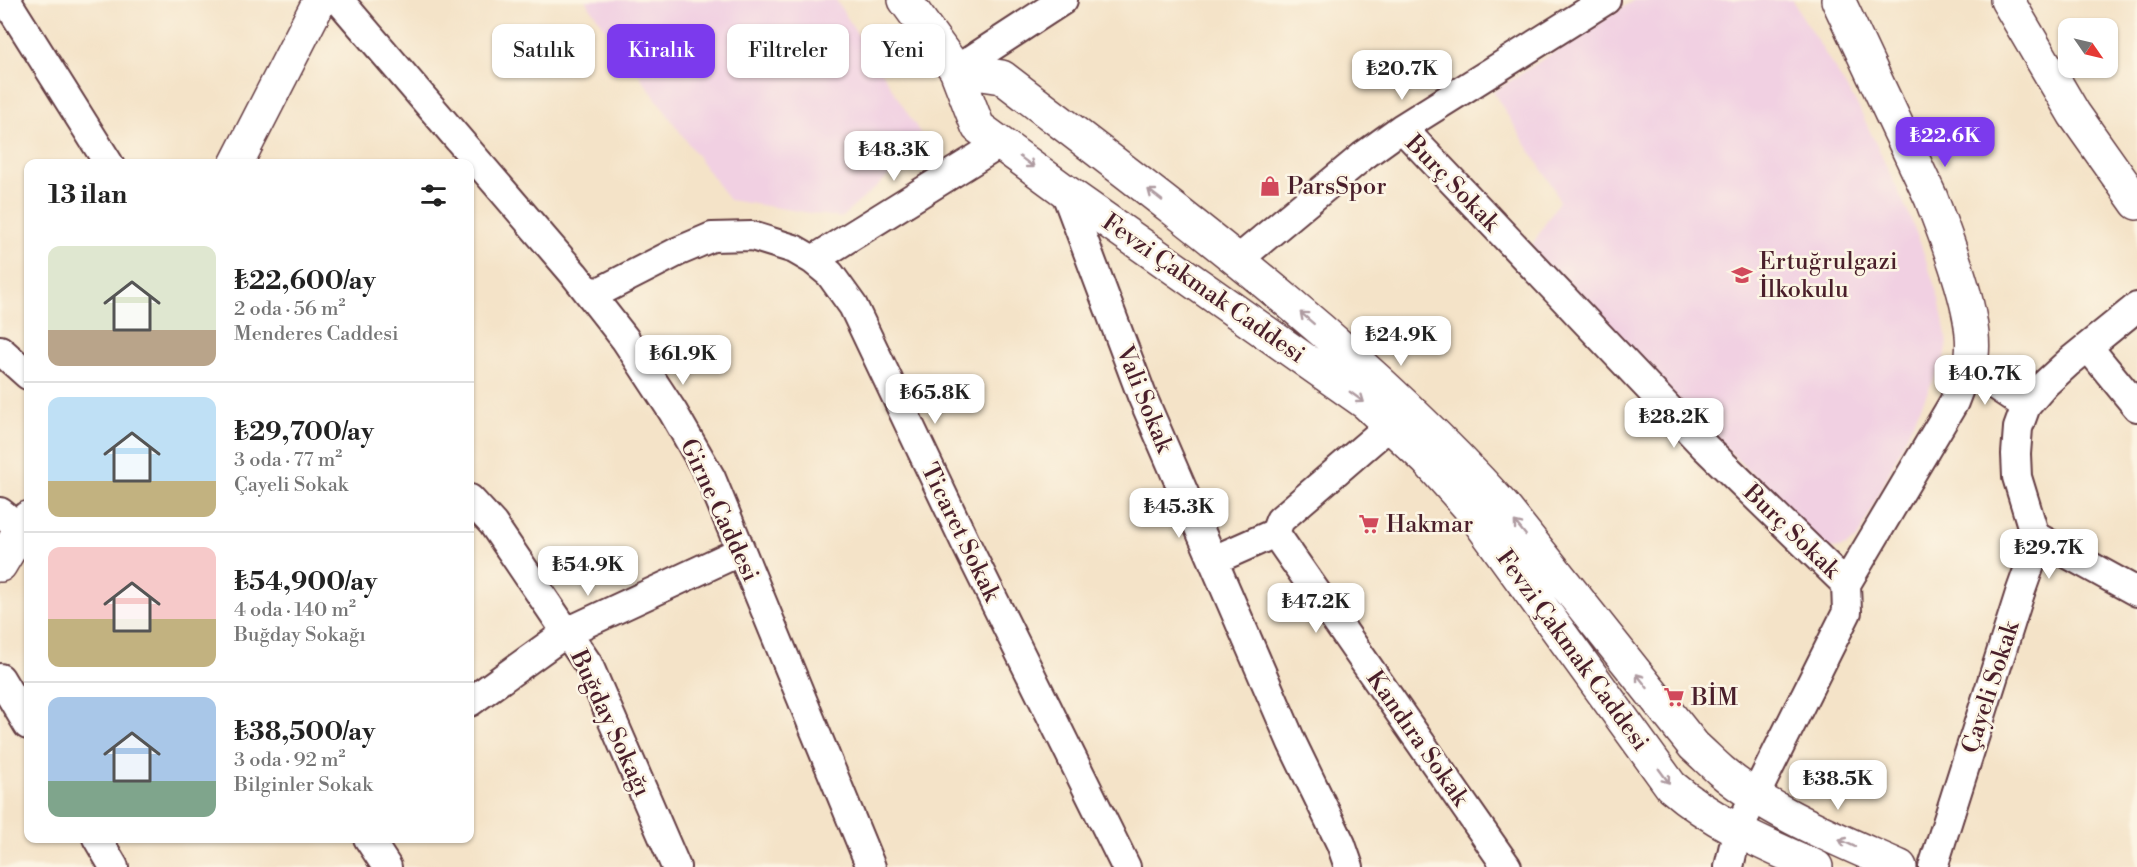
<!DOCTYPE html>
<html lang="tr">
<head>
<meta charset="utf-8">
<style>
  body { margin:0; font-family:"Libre Bodoni",serif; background:#f2f2f2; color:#222; height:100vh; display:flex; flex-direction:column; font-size:22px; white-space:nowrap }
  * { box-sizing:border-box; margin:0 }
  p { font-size:20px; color:#767676 }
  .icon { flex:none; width:33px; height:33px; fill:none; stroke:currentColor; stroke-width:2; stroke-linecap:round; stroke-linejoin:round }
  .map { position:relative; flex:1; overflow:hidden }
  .drawer { position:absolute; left:24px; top:159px; width:450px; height:684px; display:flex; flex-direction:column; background:#fff; border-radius:12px; box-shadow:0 2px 4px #0004 }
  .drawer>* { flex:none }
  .top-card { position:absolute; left:492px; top:24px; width:570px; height:54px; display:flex; gap:12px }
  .needle { width:39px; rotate:124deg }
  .fabs { position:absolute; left:2058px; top:18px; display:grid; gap:12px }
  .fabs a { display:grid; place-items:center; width:60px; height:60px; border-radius:12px; background:#fff; box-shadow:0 2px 4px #0004; font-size:30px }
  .price { position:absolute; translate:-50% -51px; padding:0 14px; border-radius:12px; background:#fff; color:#222; font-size:20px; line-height:39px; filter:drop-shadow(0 2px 3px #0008) }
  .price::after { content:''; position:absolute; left:50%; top:36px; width:18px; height:14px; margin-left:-9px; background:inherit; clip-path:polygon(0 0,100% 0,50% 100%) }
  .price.selected { background:#7c3aed; color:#fff }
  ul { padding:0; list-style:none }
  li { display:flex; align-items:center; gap:18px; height:150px; padding:0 24px }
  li+li { border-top:2px solid #e0e0e0 }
  li span { display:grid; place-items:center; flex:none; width:168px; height:120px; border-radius:12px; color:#555 }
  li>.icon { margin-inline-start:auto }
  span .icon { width:72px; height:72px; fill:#fffc; stroke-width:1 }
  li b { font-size:26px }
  h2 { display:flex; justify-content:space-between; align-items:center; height:72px; padding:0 24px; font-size:26px }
  .chip { padding:0 21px; border-radius:12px; background:#fff; box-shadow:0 2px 4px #0004; font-size:21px; line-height:54px }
  .chip.selected { background:#7c3aed; color:#fff }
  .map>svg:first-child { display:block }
  .built { fill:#f1d0e2 }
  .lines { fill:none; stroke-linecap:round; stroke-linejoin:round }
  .minor-casing { stroke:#643c43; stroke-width:32 }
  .tertiary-casing { stroke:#643c43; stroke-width:36 }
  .minor { stroke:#fff; stroke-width:28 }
  .tertiary { stroke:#fff; stroke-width:33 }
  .oneway { stroke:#ae9aa0 }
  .labels { text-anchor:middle; stroke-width:5; stroke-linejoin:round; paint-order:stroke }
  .street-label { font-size:24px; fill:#4a1f2b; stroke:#fcf5e5 }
  .poi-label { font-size:24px; fill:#4a1f2b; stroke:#fcf5e5; text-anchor:start }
</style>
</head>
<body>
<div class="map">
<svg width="2137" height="867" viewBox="0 0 2137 867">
  <rect width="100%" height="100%" fill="#fcf5e5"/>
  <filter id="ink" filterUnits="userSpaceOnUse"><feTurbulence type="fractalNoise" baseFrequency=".0167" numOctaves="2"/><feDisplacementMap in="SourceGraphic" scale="12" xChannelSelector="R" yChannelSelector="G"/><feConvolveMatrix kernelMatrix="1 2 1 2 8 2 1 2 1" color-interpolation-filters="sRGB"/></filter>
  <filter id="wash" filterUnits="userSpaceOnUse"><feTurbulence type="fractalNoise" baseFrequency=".008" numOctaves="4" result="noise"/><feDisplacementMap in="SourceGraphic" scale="24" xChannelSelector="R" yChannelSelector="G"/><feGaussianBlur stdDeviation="1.35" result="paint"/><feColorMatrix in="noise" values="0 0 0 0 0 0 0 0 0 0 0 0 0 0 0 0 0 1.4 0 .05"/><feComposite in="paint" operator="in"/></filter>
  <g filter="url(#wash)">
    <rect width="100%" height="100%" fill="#f4e3c8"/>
    <!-- built -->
    <path class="built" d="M585,0H836L922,136L925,144L841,218L729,200Z
      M1634,0H1792L1859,108L1908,212L1921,245L1939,299L1947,340L1946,354L1857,539L1846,546L1835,549L1823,546L1529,250L1559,201L1553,187L1493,92Z"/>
  </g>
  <g filter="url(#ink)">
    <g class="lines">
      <!-- minor casing -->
      <g class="minor-casing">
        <path id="minor" d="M6,0L109,164
          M339,0L574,274L625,339L673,412L711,478L871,867
          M956,70L1063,0
          M1402,128L1705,447L1846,584L1847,612L1737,832L1729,867
          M1065,191L1142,396L1292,743L1341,844L1349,867
          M1239,259L1363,156L1402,128L1606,0
          M813,260L1001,143
          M591,296L679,251L712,237L752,236L794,249L813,260L830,274L853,306L966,544L1126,867
          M2088,347L2137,407
          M0,350L28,375
          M1969,368L2026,406
          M1390,425L1280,520L1275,533L1507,867
          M470,499L493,524L588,664L676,867
          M0,512L21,529
          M2035,536L2137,592
          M1214,560L1275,533
          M1846,584L1954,402L1972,355
          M0,678L28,725
          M470,702L567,632L741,551
          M97,838L114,867
          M368,838L387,867
          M1933,867L2020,593L2031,562L2035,536L2017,477L2016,454L2018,428L2026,406L2045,384L2069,362L2137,307"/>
      </g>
      <!-- tertiary casing -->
      <g class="tertiary-casing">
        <path id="tertiary" d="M905,0L956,70L978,127L1065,191L1366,403L1427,460L1468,506L1671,786C1714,823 1764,844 1816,867
          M1838,0L1931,198C1946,238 1977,314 1972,355
          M2007,0L2074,114L2137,203
          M956,70L1002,77C1176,211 1355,342 1503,506L1694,746C1703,754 1712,763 1721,771C1770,813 1842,841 1900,867
          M236,164L320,0
          M0,565L28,518"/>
      </g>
      <!-- minor -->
      <use href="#minor" class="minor"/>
      <!-- tertiary -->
      <use href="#tertiary" class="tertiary"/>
    </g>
    <!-- one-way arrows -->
    <defs><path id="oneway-shaft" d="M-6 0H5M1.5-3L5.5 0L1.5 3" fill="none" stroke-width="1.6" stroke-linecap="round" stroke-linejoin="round" transform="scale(1.5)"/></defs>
    <g class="oneway">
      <use href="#oneway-shaft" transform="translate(1027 162) rotate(37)"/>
      <use href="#oneway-shaft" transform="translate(1155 195) rotate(-142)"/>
      <use href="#oneway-shaft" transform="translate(1307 318) rotate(-139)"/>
      <use href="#oneway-shaft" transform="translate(1357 397) rotate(36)"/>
      <use href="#oneway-shaft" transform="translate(1520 528) rotate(-129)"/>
      <use href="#oneway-shaft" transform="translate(1642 681) rotate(-128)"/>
      <use href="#oneway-shaft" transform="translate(1664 776) rotate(54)"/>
      <use href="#oneway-shaft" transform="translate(1847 843) rotate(-155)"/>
    </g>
  </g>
  <!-- icons -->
  <defs>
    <g id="shop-bare" transform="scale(1.62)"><path d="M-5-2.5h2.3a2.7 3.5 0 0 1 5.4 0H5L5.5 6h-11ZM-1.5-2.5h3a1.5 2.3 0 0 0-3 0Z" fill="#d1495b" stroke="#fcf5e5" stroke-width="2.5" paint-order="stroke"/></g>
    <g id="school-bare" transform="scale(1.62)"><path d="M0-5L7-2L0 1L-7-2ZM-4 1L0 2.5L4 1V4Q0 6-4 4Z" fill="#d1495b" stroke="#fcf5e5" stroke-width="2.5" paint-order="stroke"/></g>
    <g id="supermarket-bare" transform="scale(1.62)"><path d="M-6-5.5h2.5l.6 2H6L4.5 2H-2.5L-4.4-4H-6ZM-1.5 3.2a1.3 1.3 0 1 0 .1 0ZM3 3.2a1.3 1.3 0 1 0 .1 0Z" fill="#d1495b" stroke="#fcf5e5" stroke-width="2.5" paint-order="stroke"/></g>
  </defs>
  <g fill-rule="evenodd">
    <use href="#shop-bare" x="1270" y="186"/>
    <use href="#school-bare" x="1742" y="275"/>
    <use href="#supermarket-bare" x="1369" y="524"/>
    <use href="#supermarket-bare" x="1674" y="697"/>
  </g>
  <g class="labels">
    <!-- street labels -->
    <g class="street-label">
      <text transform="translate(1453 183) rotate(46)" y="8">Burç Sokak</text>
      <text transform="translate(1204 288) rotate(35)" y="8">Fevzi Çakmak Caddesi</text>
      <text transform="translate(1145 399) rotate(68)" y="8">Vali Sokak</text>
      <text transform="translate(720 510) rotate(65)" y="8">Girne Caddesi</text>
      <text transform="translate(1792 531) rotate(44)" y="8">Burç Sokak</text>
      <text transform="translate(961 532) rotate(64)" y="8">Ticaret Sokak</text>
      <text transform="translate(1573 650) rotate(54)" y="8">Fevzi Çakmak Caddesi</text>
      <text transform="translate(1990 687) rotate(-72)" y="8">Çayeli Sokak</text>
      <text transform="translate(611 723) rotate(65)" y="8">Buğday Sokağı</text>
      <text transform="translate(1418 738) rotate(55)" y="8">Kandıra Sokak</text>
    </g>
    <!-- poi labels -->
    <g class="poi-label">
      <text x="1287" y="194">ParsSpor</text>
      <text x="1759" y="269">Ertuğrulgazi<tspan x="1759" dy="28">İlkokulu</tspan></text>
      <text x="1386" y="532">Hakmar</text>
      <text x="1691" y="705">BİM</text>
    </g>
  </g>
</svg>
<div class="fabs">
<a><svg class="needle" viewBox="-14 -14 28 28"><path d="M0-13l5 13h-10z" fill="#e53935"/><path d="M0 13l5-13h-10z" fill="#767676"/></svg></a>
</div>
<b class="price" style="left:1402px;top:101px">₺20.7K</b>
<b class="price selected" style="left:1945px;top:168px">₺22.6K</b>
<b class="price" style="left:894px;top:182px">₺48.3K</b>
<b class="price" style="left:1401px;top:367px">₺24.9K</b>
<b class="price" style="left:683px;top:386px">₺61.9K</b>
<b class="price" style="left:1985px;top:406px">₺40.7K</b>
<b class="price" style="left:935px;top:425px">₺65.8K</b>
<b class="price" style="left:1674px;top:449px">₺28.2K</b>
<b class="price" style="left:1179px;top:539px">₺45.3K</b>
<b class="price" style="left:2049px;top:580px">₺29.7K</b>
<b class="price" style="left:588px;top:597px">₺54.9K</b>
<b class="price" style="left:1316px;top:634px">₺47.2K</b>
<b class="price" style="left:1838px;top:811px">₺38.5K</b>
<div class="top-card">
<a class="chip">Satılık</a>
<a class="chip selected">Kiralık</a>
<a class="chip">Filtreler</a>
<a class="chip">Yeni</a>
</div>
<section class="drawer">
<h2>13 ilan<svg class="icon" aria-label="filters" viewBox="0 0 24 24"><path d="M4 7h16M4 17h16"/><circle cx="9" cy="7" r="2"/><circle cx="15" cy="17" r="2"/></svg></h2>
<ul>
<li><span style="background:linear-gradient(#dfe7d0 70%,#b9a48a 0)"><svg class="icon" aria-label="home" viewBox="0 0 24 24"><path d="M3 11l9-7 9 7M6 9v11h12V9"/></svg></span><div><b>₺22,600/ay</b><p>2 oda · 56 m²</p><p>Menderes Caddesi</p></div></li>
<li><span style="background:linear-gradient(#bfe0f5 70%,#c2b280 0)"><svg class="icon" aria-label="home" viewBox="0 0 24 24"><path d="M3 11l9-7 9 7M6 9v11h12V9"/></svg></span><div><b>₺29,700/ay</b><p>3 oda · 77 m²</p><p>Çayeli Sokak</p></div></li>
<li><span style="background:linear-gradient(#f6c9c9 60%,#c2b280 0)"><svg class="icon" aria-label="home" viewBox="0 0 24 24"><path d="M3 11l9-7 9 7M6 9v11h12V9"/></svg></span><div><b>₺54,900/ay</b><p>4 oda · 140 m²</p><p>Buğday Sokağı</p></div></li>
<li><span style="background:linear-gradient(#a9c7e8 70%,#7fa58c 0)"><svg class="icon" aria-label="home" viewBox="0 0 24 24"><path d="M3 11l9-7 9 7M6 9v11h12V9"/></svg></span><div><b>₺38,500/ay</b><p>3 oda · 92 m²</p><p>Bilginler Sokak</p></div></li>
</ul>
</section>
</div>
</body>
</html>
